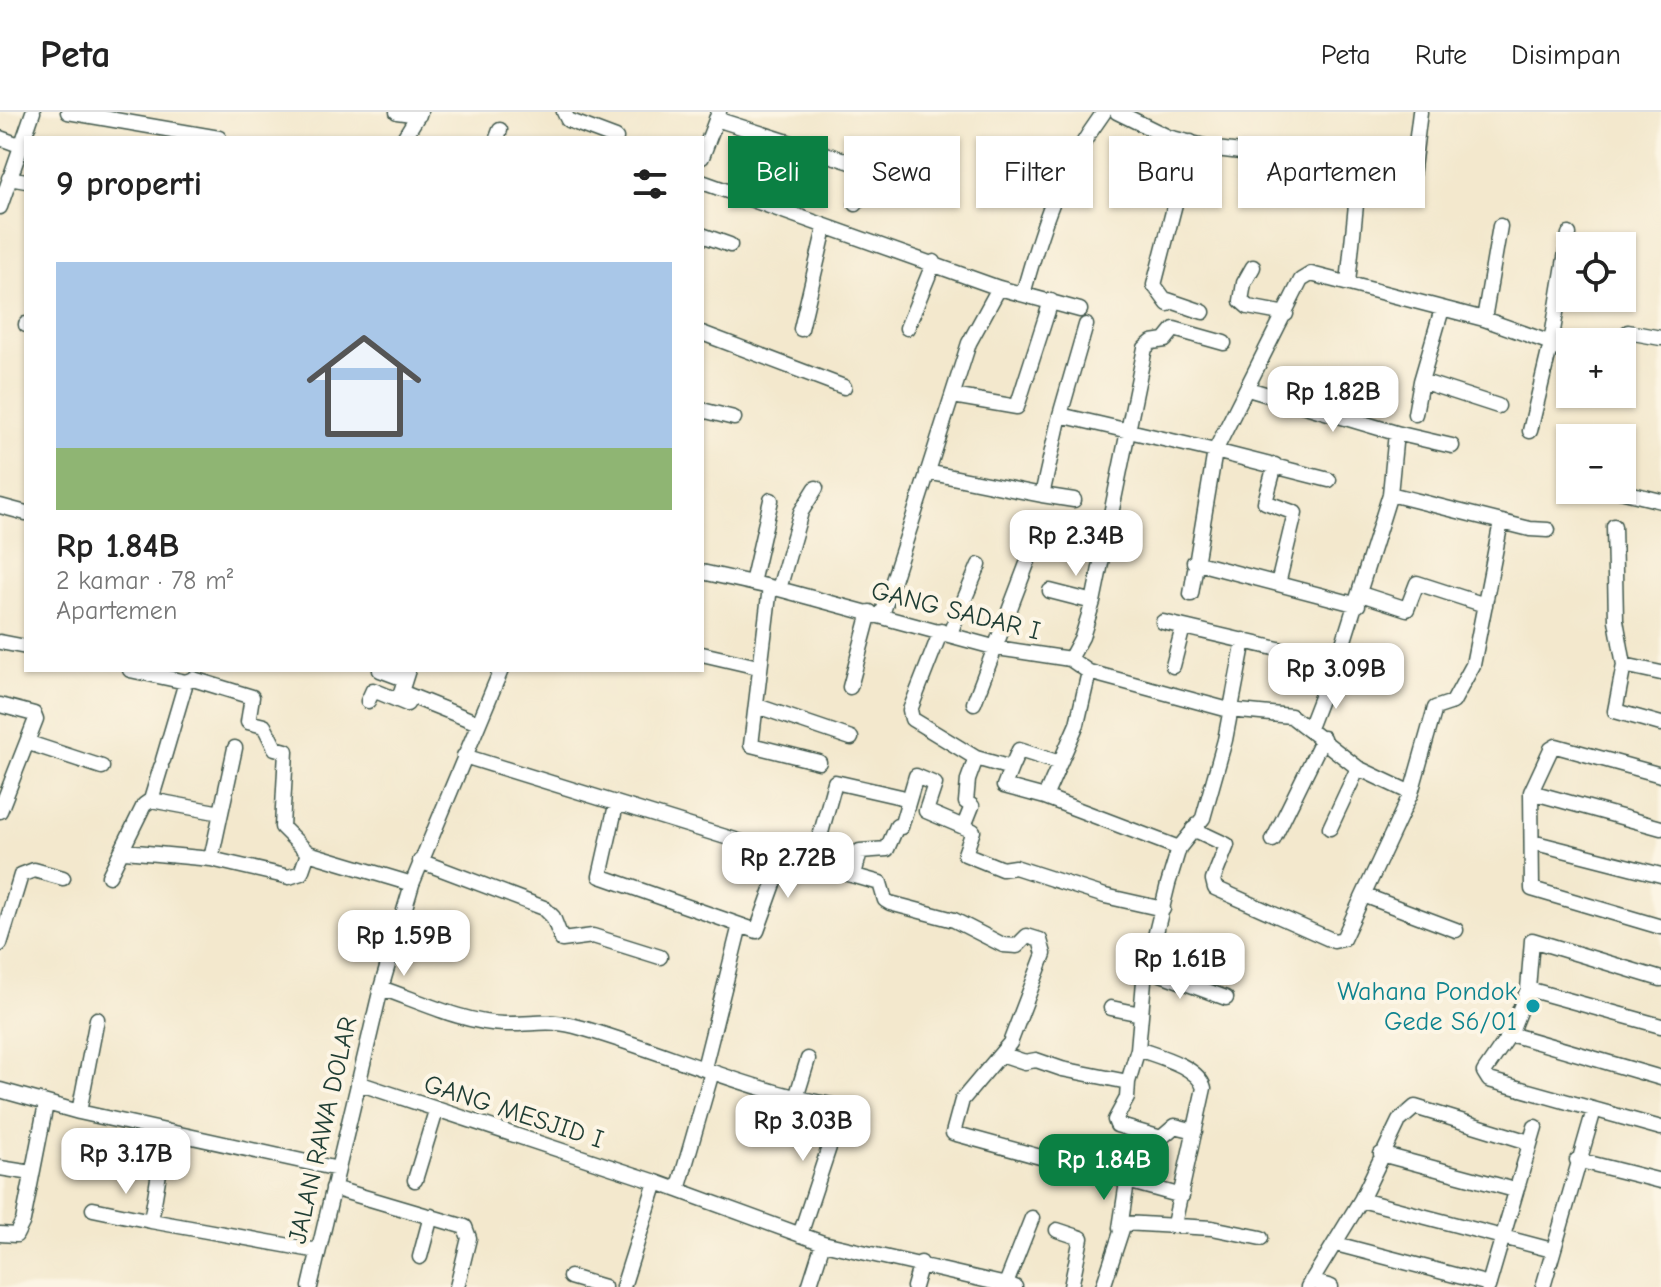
<!DOCTYPE html>
<html lang="id">
<head>
<meta charset="utf-8">
<style>
  body { margin:0; font-family:"Comic Neue",sans-serif; background:#f2f2f2; color:#222; height:100vh; display:flex; flex-direction:column; font-size:30px; white-space:nowrap }
  * { box-sizing:border-box; margin:0 }
  p { font-size:26px; color:#767676 }
  .icon { flex:none; width:44px; height:44px; fill:none; stroke:currentColor; stroke-width:2; stroke-linecap:round; stroke-linejoin:round }
  .map { position:relative; flex:1; overflow:hidden }
  .details { position:absolute; left:24px; top:24px; width:680px; height:536px; display:flex; flex-direction:column; background:#fff; border-radius:0px; box-shadow:0 2px 6px #0004 }
  .details>* { flex:none }
  .hud { position:absolute; left:728px; top:24px; width:760px; height:72px; display:flex; gap:16px }
  .controls { position:absolute; left:1556px; top:120px; display:grid; gap:16px }
  .controls a { display:grid; place-items:center; width:80px; height:80px; border-radius:0px; background:#fff; box-shadow:0 2px 6px #0004; font-size:40px }
  .price { position:absolute; translate:-50% -68px; padding:0 18px; border-radius:16px; background:#fff; color:#222; font-size:26px; line-height:52px; filter:drop-shadow(0 2px 4px #0008) }
  .price::after { content:''; position:absolute; left:50%; top:48px; width:24px; height:18px; margin-left:-12px; background:inherit; clip-path:polygon(0 0,100% 0,50% 100%) }
  .price.current { background:#0b8043; color:#fff }
  ul { padding:0; list-style:none }
  li { display:grid; align-content:center; gap:16px; height:424px; padding:0 32px }
  li+li { border-top:2px solid #e0e0e0 }
  li span { display:grid; place-items:center; height:248px; border-radius:0px; color:#555 }
  li>.icon { margin-inline-start:auto }
  span .icon { width:144px; height:144px; fill:#fffc; stroke-width:1 }
  li b { font-size:34px }
  h2 { display:flex; justify-content:space-between; align-items:center; height:96px; padding:0 32px; font-size:34px }
  .tag { padding:0 28px; border-radius:0px; background:#fff; box-shadow:0 2px 6px #0004; font-size:28px; line-height:72px }
  .tag.current { background:#0b8043; color:#fff }
  header { display:flex; align-items:center; gap:48px; box-sizing:border-box; height:112px; padding:0 40px; background:#fff; border-bottom:2px solid #e0e0e0 }
  header strong { font-size:38px }
  nav { display:flex; gap:44px; margin-inline-start:auto; font-size:28px }
  .map>svg:first-child { display:block }
  .lines { fill:none; stroke-linecap:round; stroke-linejoin:round }
  .minor-casing { stroke:#3f574b; stroke-width:17 }
  .minor { stroke:#fff; stroke-width:14 }
  .culture-dot { fill:#0f9aa8; stroke:#fcf5e5; stroke-width:3 }
  .labels { text-anchor:middle; stroke-width:8; stroke-linejoin:round; paint-order:stroke }
  .street-label { font-size:26px; fill:#1f3d34; stroke:#fcf5e5 }
  .culture-label { font-size:26px; fill:#0d838f; stroke:#fcf5e5; text-anchor:end }
</style>
</head>
<body>
<header>
<strong>Peta</strong>
<nav><a>Peta</a><a>Rute</a><a>Disimpan</a></nav>
</header>
<div class="map">
<svg width="1661" height="1175" viewBox="0 0 1661 1175">
  <rect width="100%" height="100%" fill="#fcf5e5"/>
  <filter id="ink" filterUnits="userSpaceOnUse"><feTurbulence type="fractalNoise" baseFrequency=".0125" numOctaves="2"/><feDisplacementMap in="SourceGraphic" scale="16" xChannelSelector="R" yChannelSelector="G"/><feConvolveMatrix kernelMatrix="1 2 1 2 8 2 1 2 1" color-interpolation-filters="sRGB"/></filter>
  <filter id="wash" filterUnits="userSpaceOnUse"><feTurbulence type="fractalNoise" baseFrequency=".006" numOctaves="4" result="noise"/><feDisplacementMap in="SourceGraphic" scale="32" xChannelSelector="R" yChannelSelector="G"/><feGaussianBlur stdDeviation="1.8" result="paint"/><feColorMatrix in="noise" values="0 0 0 0 0 0 0 0 0 0 0 0 0 0 0 0 0 1.4 0 .05"/><feComposite in="paint" operator="in"/></filter>
  <g filter="url(#wash)">
    <rect width="100%" height="100%" fill="#f3e8cd"/>
  </g>
  <g filter="url(#ink)">
    <g class="lines">
      <!-- minor casing -->
      <g class="minor-casing">
        <path id="minor" d="M68,0L219,26
          M397,0L419,3
          M564,0L568,8L616,26
          M1117,0L1168,25L1216,37L1249,41L1315,63L1358,73L1348,171
          M716,7L876,58
          M0,26L22,34
          M404,26L420,0
          M497,26L500,18
          M702,45L719,0
          M9,66L26,69
          M702,70L999,176L1080,198
          M1358,73L1411,72L1420,0
          M856,92L867,55
          M0,95L33,0
          M702,123L730,133
          M1253,155L1244,171L1241,189L1248,195L1286,202
          M1023,182C1044,107 1058,63 1104,0
          M1168,188L1203,200
          M1168,192L1154,173L1191,30
          M1442,197L1421,269L1498,294
          M1484,207L1500,114
          M26,213V212
          M907,216L934,150
          M801,217L825,116
          M702,221L844,275
          M1617,230L1628,220L1661,226
          M1248,277L1396,321L1390,382L1341,538
          M953,284L1017,295L1051,189
          M702,298L734,306
          M1415,302L1421,269
          M1060,303L1215,339L1301,168L1311,162L1484,207L1551,231L1570,245
          M1530,319L1551,231L1569,122
          M1396,321L1452,334
          M1275,353L1265,390L1295,401L1278,472
          M927,360L1042,383L1060,303L1086,213
          M1616,378L1661,389
          M1390,382L1530,417L1548,418
          M1042,383L1074,388
          M0,394L26,401
          M1614,414L1616,508L1624,553L1615,599L1661,612
          M1194,450L1358,493
          M702,460L779,477L997,536L1070,547L1082,525L1093,490L1145,236L1152,230L1165,228L1174,217L1224,231
          M752,471L771,388
          M770,475L751,633L819,650
          M779,477L801,400L816,376
          M1050,479L1093,490
          M1191,482L1215,339L1329,368
          M1361,482L1407,497L1417,471L1485,493
          M882,503L969,231L999,176
          M1163,510L1325,548
          M941,519L910,598L912,607L976,646L1011,656L1019,638L1060,651
          M950,521L979,453
          M0,530L26,535
          M702,542L758,555
          M1070,547L1089,560L1229,598L1291,604L1358,656L1411,681
          M1624,553L1661,561
          M1173,554L1183,515
          M130,558L186,570
          M380,558L404,567
          M408,558L401,580L478,611
          M1089,560L1077,612L1045,685L1179,736
          M850,575L870,500
          M368,589L373,578L407,592L409,588
          M974,591L1028,449
          M0,593L34,602L36,607L0,699
          M757,594L851,626
          M1309,616L1328,567
          M29,631L102,655
          M464,644L758,735
          M163,648L186,570L193,567L252,585L248,610L264,614L275,636L286,639L282,715L308,741
          M1011,656L1004,674L1045,685
          M1661,663L1556,634L1551,637L1531,680L1532,777L1661,815
          M1531,680L1661,716
          M151,688L161,655
          M616,693L600,764L757,819L784,744L880,771L885,788L890,791L954,808L1003,833L1017,834L1027,824L1040,828L1044,842L1010,931L962,988L953,1021L1182,1084
          M964,714L972,694L966,690L968,668L976,646
          M1330,716L1358,656
          M1193,717L1227,733L1213,768L1215,776L1334,829L1343,827L1411,681L1435,596L1453,590L1473,553L1501,410
          M1273,728L1323,626
          M1532,730L1661,763
          M125,739L211,747L289,765L301,761L308,741L412,772
          M211,747L235,636
          M420,749L544,796L553,805L562,828L593,824L660,845
          M813,750L835,670L901,685
          M854,763L860,739L887,737L897,714L901,715L916,664L935,672L926,699L973,719L965,742L1002,757L1015,755L1105,784L1163,797
          M109,764L144,693L151,688L221,701
          M1366,784L1456,818
          M0,832L21,763L34,758L63,766
          M1147,857L1226,886
          M1661,867L1532,828L1528,877L1510,922L1484,960L1489,968L1661,1016
          M381,876C419,889 464,911 504,912C535,913 548,906 582,916C666,940 746,978 832,993L837,998V1011L800,1123
          M1528,877L1661,914
          M1111,896L1141,902
          M1510,922L1661,966
          M1138,937C1157,944 1198,954 1204,976L1174,1112
          M1001,942L1025,950L1036,948L1062,957L1128,970
          M704,956L740,813
          M358,971L656,1070L823,1131L1015,1175
          M0,978L79,1000L338,1057
          M796,986L808,947
          M79,1000L97,907
          M166,1019L151,1109L318,1139
          M1195,1019L1175,1014L1161,1026L1117,1013L1115,1008L1127,986L1128,970L1138,937L1144,869L1168,772L1179,736L1203,706L1225,628L1244,528
          M1381,1042L1515,1078
          M1577,1048L1661,1069
          M0,1056L32,1061
          M415,1068L436,999
          M333,1076L465,1115L469,1126L457,1175
          M678,1078L712,960
          M1361,1088L1552,1138
          M93,1097L151,1109
          M1120,1116L1127,1070
          M1057,1118L1081,1126L1071,1175
          M0,1122L16,1123L23,1109L46,992
          M1336,1132L1489,1172
          M420,1145L431,1104
          M570,1165L604,1175
          M1311,1169L1331,1175
          M1006,1172L1032,1106
          M310,1175L381,876L412,772L501,558
          M623,1175L656,1070
          M809,1175L823,1131
          M914,1175L921,1151
          M1103,1175L1124,1111L1212,1116L1261,1126
          M1308,1175L1361,1088L1399,1009L1415,995L1529,1030
          M1488,1175L1535,1015
          M1543,1175L1594,998"/>
      </g>
      <!-- minor -->
      <use href="#minor" class="minor"/>
    </g>
  </g>
  <!-- markers -->
  <circle class="culture-dot" cx="1533" cy="894" r="8"/>
  <g class="labels">
    <!-- street labels -->
    <g class="street-label">
      <text transform="translate(956 498) rotate(14)" y="9">GANG SADAR I</text>
      <text transform="translate(514 999) rotate(18)" y="9">GANG MESJID I</text>
      <text transform="translate(322 1018) rotate(-77)" y="9">JALAN RAWA DOLAR</text>
    </g>
    <!-- culture labels -->
    <g class="culture-label">
      <text x="1517" y="888">Wahana Pondok<tspan x="1517" dy="30">Gede S6/01</tspan></text>
    </g>
  </g>
</svg>
<div class="controls">
<a><svg class="icon" aria-label="locate" viewBox="0 0 24 24"><circle cx="12" cy="12" r="6"/><path d="M12 2v4M12 18v4M2 12h4M18 12h4"/></svg></a>
<a>+</a>
<a>−</a>
</div>
<b class="price" style="left:1333px;top:322px">Rp 1.82B</b>
<b class="price" style="left:1076px;top:466px">Rp 2.34B</b>
<b class="price" style="left:1336px;top:599px">Rp 3.09B</b>
<b class="price" style="left:788px;top:788px">Rp 2.72B</b>
<b class="price" style="left:404px;top:866px">Rp 1.59B</b>
<b class="price" style="left:1180px;top:889px">Rp 1.61B</b>
<b class="price" style="left:803px;top:1051px">Rp 3.03B</b>
<b class="price" style="left:126px;top:1084px">Rp 3.17B</b>
<b class="price current" style="left:1104px;top:1090px">Rp 1.84B</b>
<div class="hud">
<a class="tag current">Beli</a>
<a class="tag">Sewa</a>
<a class="tag">Filter</a>
<a class="tag">Baru</a>
<a class="tag">Apartemen</a>
</div>
<section class="details">
<h2>9 properti<svg class="icon" aria-label="filters" viewBox="0 0 24 24"><path d="M4 7h16M4 17h16"/><circle cx="9" cy="7" r="2"/><circle cx="15" cy="17" r="2"/></svg></h2>
<ul>
<li><span style="background:linear-gradient(#a9c7e8 75%,#8fb573 0)"><svg class="icon" aria-label="home" viewBox="0 0 24 24"><path d="M3 11l9-7 9 7M6 9v11h12V9"/></svg></span><div><b>Rp 1.84B</b><p>2 kamar · 78 m²</p><p>Apartemen</p></div></li>
</ul>
</section>
</div>
</body>
</html>
